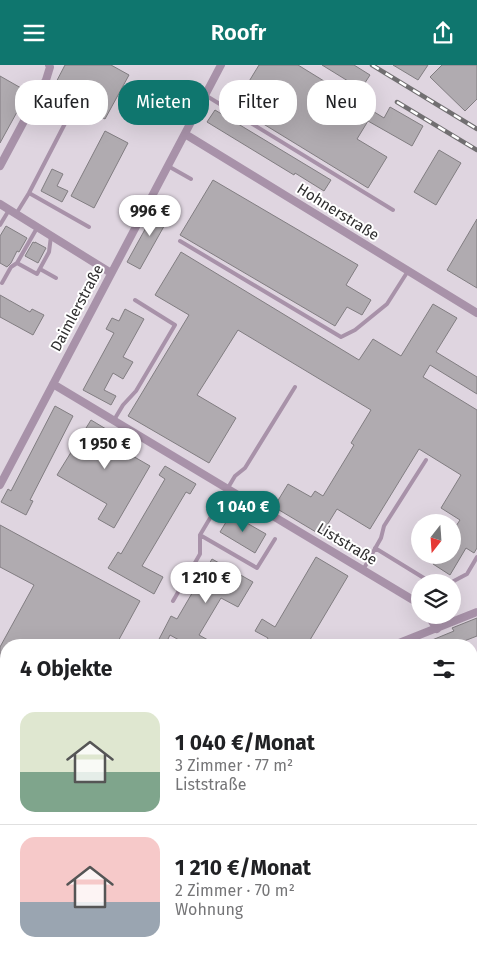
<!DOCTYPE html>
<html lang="de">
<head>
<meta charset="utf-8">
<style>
  body { margin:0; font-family:"Fira Sans",sans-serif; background:#f2f2f2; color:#202124; height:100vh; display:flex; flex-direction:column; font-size:19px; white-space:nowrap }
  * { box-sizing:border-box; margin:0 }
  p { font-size:16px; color:#757577 }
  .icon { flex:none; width:28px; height:28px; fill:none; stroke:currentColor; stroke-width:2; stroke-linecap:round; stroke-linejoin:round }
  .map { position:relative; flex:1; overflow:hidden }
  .panel { position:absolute; left:0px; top:574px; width:478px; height:321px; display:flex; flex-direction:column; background:#fff; border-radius:20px 20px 0 0; box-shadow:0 5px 20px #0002 }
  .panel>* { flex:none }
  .top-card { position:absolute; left:15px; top:15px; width:448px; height:45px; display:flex; gap:10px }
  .needle { width:32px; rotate:197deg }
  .buttons { position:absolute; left:411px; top:449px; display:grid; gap:10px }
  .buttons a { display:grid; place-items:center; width:50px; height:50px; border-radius:50%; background:#fff; box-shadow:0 5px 20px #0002; font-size:25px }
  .price { position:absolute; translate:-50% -42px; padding:0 11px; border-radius:18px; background:#fff; color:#222; font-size:16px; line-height:32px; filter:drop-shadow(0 1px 2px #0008) }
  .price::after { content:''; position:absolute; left:50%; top:30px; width:15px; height:11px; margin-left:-8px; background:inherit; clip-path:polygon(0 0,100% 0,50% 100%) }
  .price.current { background:#0f766e; color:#fff }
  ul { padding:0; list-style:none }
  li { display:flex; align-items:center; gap:15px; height:125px; padding:0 20px }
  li+li { border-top:1px solid #e0e0e0 }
  li span { display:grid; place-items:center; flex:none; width:140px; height:100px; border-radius:15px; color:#555 }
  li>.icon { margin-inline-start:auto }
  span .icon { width:60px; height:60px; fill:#fffc; stroke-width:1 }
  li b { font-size:21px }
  h2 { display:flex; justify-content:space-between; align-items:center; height:60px; padding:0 20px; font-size:21px }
  .chip { padding:0 18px; border-radius:20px; background:#fff; box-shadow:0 5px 20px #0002; font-size:18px; line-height:45px }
  .chip.current { background:#0f766e; color:#fff }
  header { display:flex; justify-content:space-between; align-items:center; height:65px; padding:0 20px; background:#0f766e; color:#fff; font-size:22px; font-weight:600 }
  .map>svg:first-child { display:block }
  .built { fill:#dfd5e0; fill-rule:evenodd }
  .green { fill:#c9a6cb }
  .building { fill:#b0abb0; stroke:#817d81 }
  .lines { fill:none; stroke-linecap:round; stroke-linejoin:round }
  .lane { stroke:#a892a9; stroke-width:4 }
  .street { stroke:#a892a9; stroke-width:8 }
  .secondary { stroke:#8a6a8b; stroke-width:11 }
  .rail-casing { stroke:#716f71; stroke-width:4.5 }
  .rail { stroke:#fff; stroke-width:2.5; stroke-dasharray:8; stroke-linecap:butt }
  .labels { text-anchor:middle; stroke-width:4; stroke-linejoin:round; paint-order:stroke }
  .street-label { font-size:15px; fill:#2f2e2f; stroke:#fff }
</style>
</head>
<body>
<header><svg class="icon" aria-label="menu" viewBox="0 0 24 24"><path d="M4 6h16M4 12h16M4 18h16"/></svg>Roofr<svg class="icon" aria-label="share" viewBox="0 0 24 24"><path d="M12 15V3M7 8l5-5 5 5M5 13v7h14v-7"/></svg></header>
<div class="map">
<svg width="477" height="894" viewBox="0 0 477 894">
  <rect width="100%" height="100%" fill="#e9e4e9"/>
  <!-- built -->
  <path class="built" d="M0,0H477V654L471,656V580H6V835L0,838ZM420,458H452V490H420ZM420,518H452V550H420Z"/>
  <!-- green -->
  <path class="green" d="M477,749V795H471V752Z
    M253,889H284L283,894H246Z"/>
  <!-- building -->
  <path class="building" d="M65,0H111L129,10L105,54L52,25Z
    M259,0H298L384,53L390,42L423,61L412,81L368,56L357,74L387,92L368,123L234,41Z
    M322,0H354L370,10L361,24Z
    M393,0H428L418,15Z
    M442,0H477V34L465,46L430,12Z
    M0,11L28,27L0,78Z
    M215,45L331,115L324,126L295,108L294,110L207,57Z
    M105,66L128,78L94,143L71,131Z
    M439,85L461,98L436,140L414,127Z
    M52,104L63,109L57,121L68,126L62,137L41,126Z
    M213,115L358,200L346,220L371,235L362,250L347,242L335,261L180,170Z
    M159,139L172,147L140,204L127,197Z
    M477,154V223L447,205Z
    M6,161L27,173L19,187L17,186L11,198L7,202L0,198V171Z
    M33,177L35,178V177L46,183L38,198L25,191Z
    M181,187L359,295L373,274L401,291L433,239L457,253L436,287L477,312V329L430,300L423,312L477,345V483L474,488L466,483L450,510L433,499L438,490H452V467L460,455L441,443L461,410L419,384L370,464L337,444L321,470L274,442L288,419L311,432L315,426L323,431L354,380L351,378L371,345L238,265L197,330L236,353L209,398L128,351L189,250L155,230Z
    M0,230L30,247L32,244L44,250L33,270L0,252Z
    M125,244L144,254L123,292L133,297L123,314L113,308L104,325L116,331L111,340L83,325L114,268L106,264L112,253L119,256Z
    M55,341L73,351L30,435L33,436L26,450L1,437L8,424L11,426Z
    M91,355L136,382L131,390L150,401L114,463L98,454L107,439L57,410Z
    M165,401L196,419L190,429L186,427L142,501L163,512L154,529L108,503L118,487L121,489L165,414L159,410Z
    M231,449L266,469L255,488L220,467Z
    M0,460L140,536L116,580H6V603L0,600V582L34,520L0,502Z
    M316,492L348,511L307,580H276L267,575L268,573L255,566L262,554L275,562Z
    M212,494L253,517L238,542L221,533L199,570L217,580H188L170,570L165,580H156L171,551L177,554Z
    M477,553V571L459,578L460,580H420L454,566L452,563Z
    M0,627L6,630V715L4,720L6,726V737L0,749Z
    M0,779L6,782V805L0,802Z"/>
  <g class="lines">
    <!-- lane -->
    <path class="lane" d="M205,30L393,145
      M168,101L191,114
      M29,128L89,162
      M16,149L29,128L72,45
      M0,160L9,145
      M180,176L341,272L355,265L387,239L408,206
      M17,198L37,209L49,187L51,171
      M40,204L56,213
      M2,218L11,202L17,198L37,163
      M114,355L123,340L136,326L175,260L135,235
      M200,470L257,503L275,474
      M375,483L432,518
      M363,505L381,473L384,461L426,395
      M450,518L467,509L477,492
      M173,536L200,489V470L235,411L245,403L295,322"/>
    <!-- street -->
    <path class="street" d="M185,69L477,248
      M0,101L46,15L50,2L49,0
      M0,139L111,208
      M53,319L413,535L420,541
      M0,420L221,0
      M428,550L437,564
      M394,580L477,547
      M0,615L6,618"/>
    <!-- secondary -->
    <path class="secondary" d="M471,717L477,714
      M227,894L232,889"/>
    <!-- rail casing -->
    <g class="rail-casing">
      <path id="rail" d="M372,0L477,64
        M397,37L477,85
        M471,616L477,613
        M471,643L477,640
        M471,665L477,663
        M0,827L6,824
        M0,852L6,850"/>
    </g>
    <!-- rail -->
    <use href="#rail" class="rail"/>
  </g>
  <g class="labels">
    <!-- street labels -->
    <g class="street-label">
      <text transform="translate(338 147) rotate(32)" y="5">Hohnerstraße</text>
      <text transform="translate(77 243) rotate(-62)" y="5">Daimlerstraße</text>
      <text transform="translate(347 479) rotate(31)" y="5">Liststraße</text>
    </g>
  </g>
</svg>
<div class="buttons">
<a><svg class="needle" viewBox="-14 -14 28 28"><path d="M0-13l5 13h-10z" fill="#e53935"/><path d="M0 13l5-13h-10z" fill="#757577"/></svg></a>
<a><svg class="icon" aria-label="layers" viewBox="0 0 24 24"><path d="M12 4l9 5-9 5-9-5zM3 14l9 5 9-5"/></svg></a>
</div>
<b class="price" style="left:150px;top:172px">996 €</b>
<b class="price" style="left:105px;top:405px">1 950 €</b>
<b class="price current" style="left:243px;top:468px">1 040 €</b>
<b class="price" style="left:206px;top:539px">1 210 €</b>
<div class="top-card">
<a class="chip">Kaufen</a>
<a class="chip current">Mieten</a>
<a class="chip">Filter</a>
<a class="chip">Neu</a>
</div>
<section class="panel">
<h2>4 Objekte<svg class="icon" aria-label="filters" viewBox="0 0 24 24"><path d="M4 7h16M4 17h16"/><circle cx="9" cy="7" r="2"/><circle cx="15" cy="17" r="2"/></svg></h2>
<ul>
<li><span style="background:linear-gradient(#dfe7d0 60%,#7fa58c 0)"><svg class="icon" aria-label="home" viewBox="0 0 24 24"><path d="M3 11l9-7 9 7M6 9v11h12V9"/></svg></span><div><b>1 040 €/Monat</b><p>3 Zimmer · 77 m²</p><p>Liststraße</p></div></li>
<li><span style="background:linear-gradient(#f6c9c9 65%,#9aa5b1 0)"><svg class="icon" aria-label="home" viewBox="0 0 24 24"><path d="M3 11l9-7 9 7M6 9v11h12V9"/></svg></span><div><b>1 210 €/Monat</b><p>2 Zimmer · 70 m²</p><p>Wohnung</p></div></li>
</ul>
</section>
</div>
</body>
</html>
